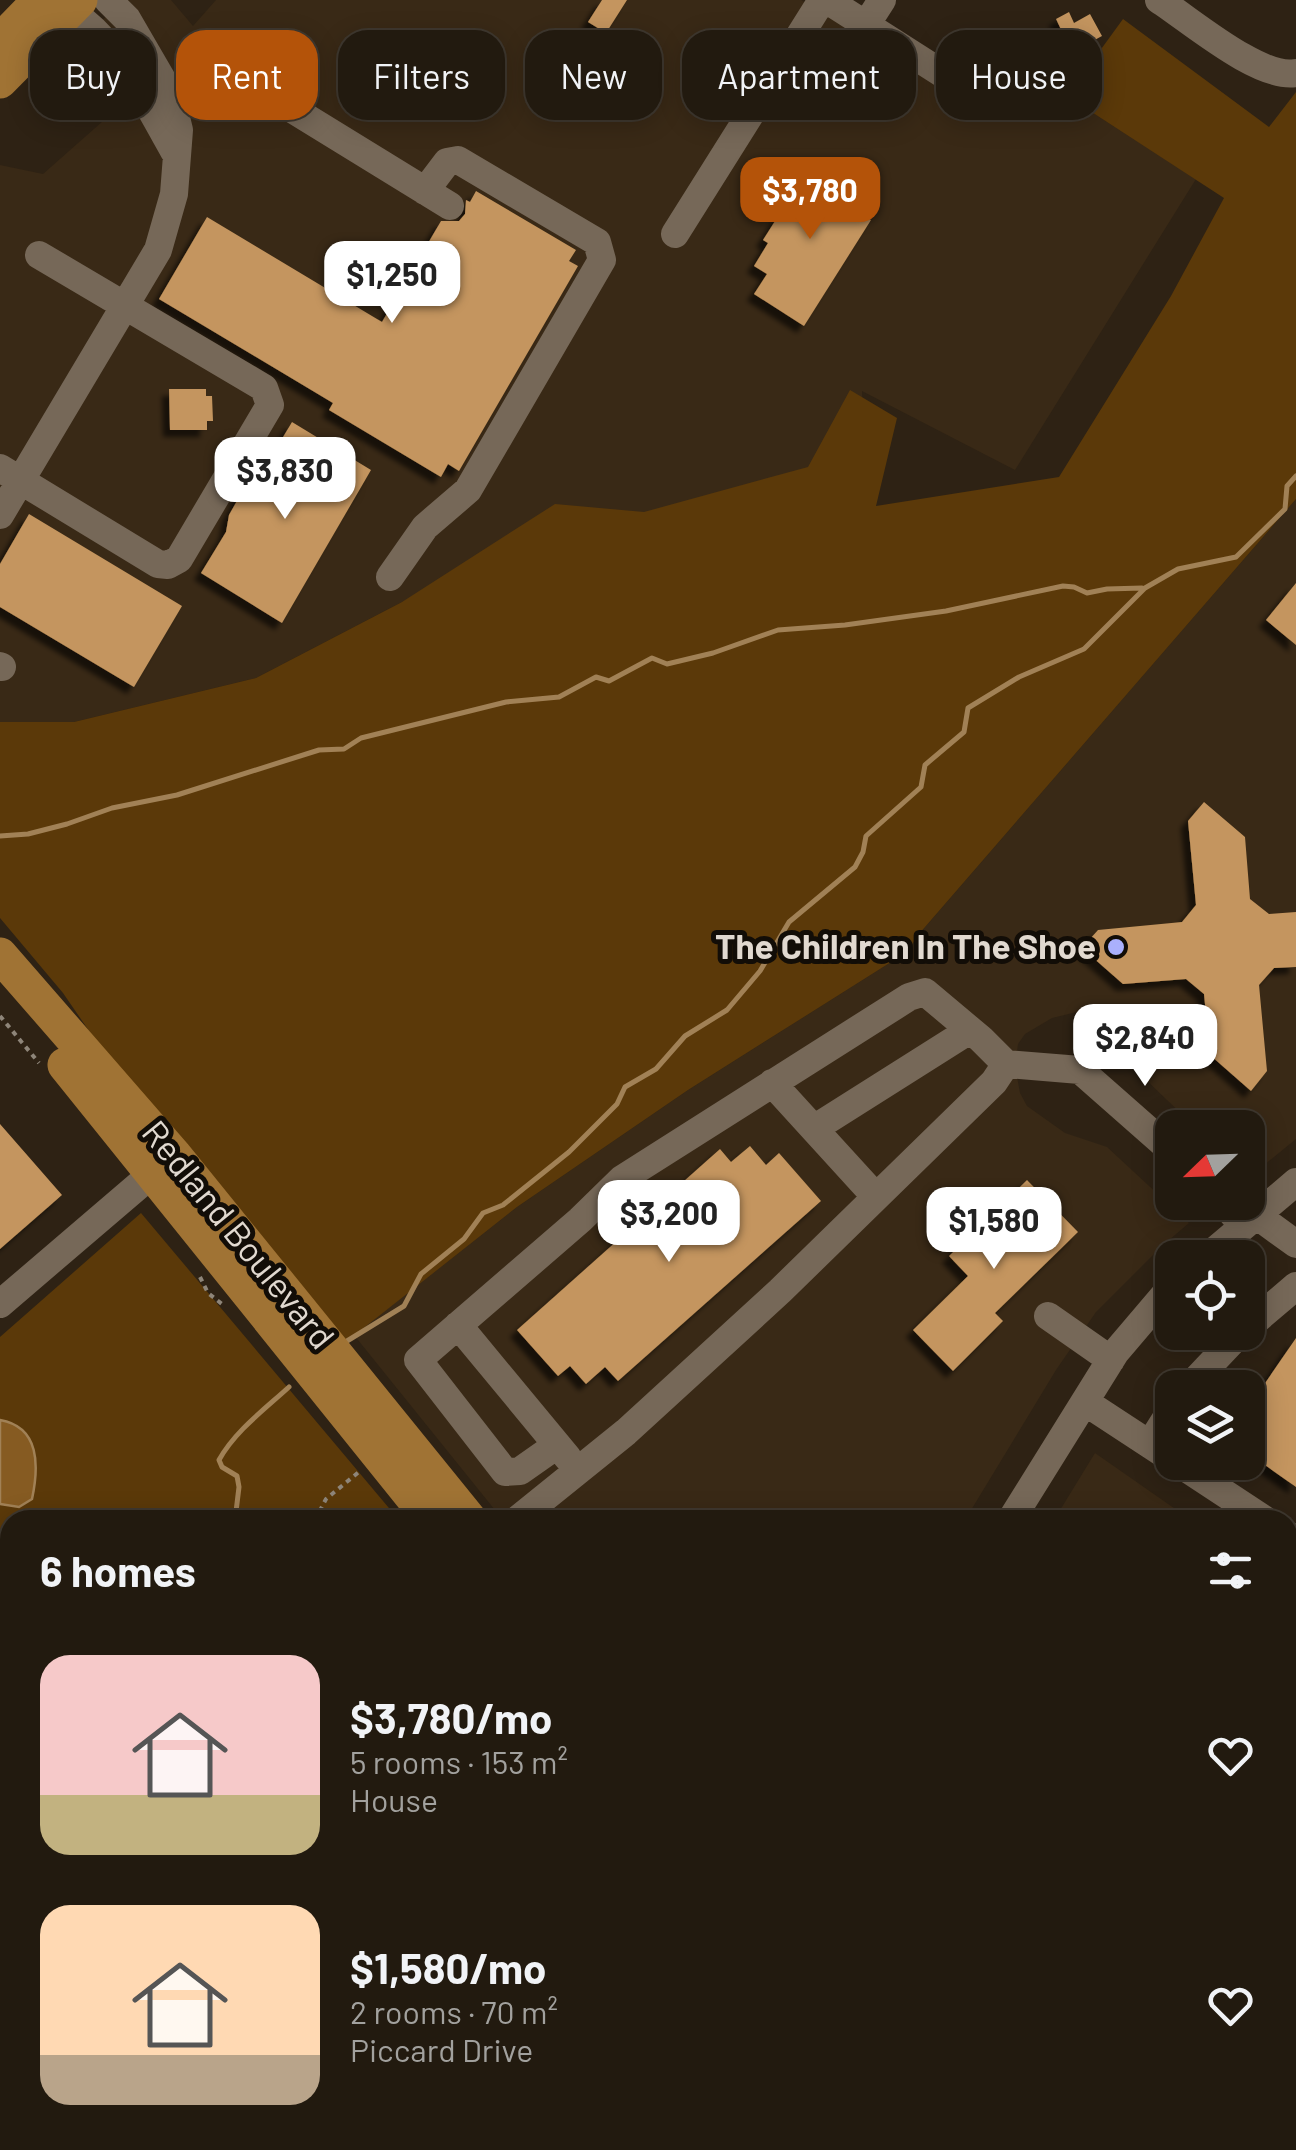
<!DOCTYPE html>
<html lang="en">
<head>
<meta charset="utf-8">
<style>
  body { margin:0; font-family:Barlow,sans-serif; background:#2e271d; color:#f1f3f6; height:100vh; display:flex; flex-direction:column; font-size:38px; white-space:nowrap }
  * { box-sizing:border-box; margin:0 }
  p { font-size:32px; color:#a2a19e }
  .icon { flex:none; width:55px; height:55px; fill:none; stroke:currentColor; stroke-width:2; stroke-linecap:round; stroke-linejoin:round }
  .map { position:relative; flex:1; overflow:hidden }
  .panel { position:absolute; left:0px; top:1510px; width:1298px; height:640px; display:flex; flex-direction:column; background:#221a0f; border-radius:30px 30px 0 0; box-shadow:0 5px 25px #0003,0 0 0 2px #3f382f }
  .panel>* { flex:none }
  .guide { position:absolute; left:30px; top:30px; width:1238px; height:90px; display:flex; gap:20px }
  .needle { width:65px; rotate:247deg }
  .controls { position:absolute; left:1155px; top:1110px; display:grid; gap:20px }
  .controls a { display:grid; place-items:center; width:110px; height:110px; border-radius:20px; background:#221a0f; box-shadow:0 5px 25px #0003,0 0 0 2px #3f382f; font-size:50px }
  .price { position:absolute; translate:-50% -85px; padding:0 22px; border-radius:20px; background:#fff; color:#222; font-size:32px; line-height:65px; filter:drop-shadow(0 2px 5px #0008) }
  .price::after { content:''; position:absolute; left:50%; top:60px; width:30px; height:22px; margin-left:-15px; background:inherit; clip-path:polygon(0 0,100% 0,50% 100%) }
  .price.selected { background:#b45309; color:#fff }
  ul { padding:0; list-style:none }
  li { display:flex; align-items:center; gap:30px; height:250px; padding:0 40px }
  li span { display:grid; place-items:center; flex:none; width:280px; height:200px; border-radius:30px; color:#555 }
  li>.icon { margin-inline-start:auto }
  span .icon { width:120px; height:120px; fill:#fffc; stroke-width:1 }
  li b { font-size:42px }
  h2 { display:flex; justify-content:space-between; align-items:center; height:120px; padding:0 40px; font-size:42px }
  .pill { padding:0 35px; border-radius:30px; background:#221a0f; box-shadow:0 5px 25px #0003,0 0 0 2px #3f382f; font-size:35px; line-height:90px }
  .pill.selected { background:#b45309; color:#fff }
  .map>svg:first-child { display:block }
  .built { fill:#392916 }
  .green { fill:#5b3909 }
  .water { fill:#865b22; stroke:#a18156; stroke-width:2.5 }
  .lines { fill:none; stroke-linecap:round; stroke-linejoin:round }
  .stream { stroke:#a18156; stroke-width:5 }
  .building { fill:#c4955e; filter:url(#shadow) }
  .path { stroke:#8e8579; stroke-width:4; stroke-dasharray:5 5; stroke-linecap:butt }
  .minor { stroke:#766858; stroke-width:28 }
  .major { stroke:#a07334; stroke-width:35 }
  .highway { stroke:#bc7b1c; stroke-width:40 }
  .poi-dot { fill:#aab0fc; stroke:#120d07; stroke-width:4 }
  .labels { text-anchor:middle; stroke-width:10; stroke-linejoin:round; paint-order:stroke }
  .poi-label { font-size:35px; font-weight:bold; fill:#e1d9d0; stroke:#120d07; text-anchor:end }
  .street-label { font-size:35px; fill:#e1d9d0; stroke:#120d07 }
</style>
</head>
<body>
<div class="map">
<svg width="1296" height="2150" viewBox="0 0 1296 2150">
  <defs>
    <filter id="shadow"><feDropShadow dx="-7" dy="7" stdDeviation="2.5" flood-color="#0009"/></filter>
  </defs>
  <rect width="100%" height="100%" fill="#2e2214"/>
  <!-- built -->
  <path class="built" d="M123,0H171L193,26L216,0H801L960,95L994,49L1196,179L1015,470L862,391L863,423L818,505L550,541L402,602L256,678L74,722H0V165L43,174L120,106L76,46Z
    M1296,499V1139L1248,1178V1128L1195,1127L1139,1073L1136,1052L1099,1017L1081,1011L1052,1018L1025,1034L1018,1044L1015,1066L1020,1093L1027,1106L1065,1133L1107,1147L1189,1223L1162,1246L1096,1312L1056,1370L965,1520H503L354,1335L517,1207L688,1090L907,952L919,934Z
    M1095,1453L1191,1520H1054Z
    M1288,1587L1296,1593V1939L1288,1934Z"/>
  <!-- green -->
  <path class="green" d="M1123,19L1269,127L1296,92V499L919,934L907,952L688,1090L517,1207L332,1353L175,1156L63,993L0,918V722H74L256,678L402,602L555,504L644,512L808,467L850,390L897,418L876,506L1059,477L1171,296L1224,198L1067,96Z
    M141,1213L399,1520H10V1819L0,1807V1337Z"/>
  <!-- water -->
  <path class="water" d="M0,1420C40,1427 39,1466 32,1499L19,1507L0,1504Z"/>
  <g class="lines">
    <!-- stream -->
    <path class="stream" d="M0,836L28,834L67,824L112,808L177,795L319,750L344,749L361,738L506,702L559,697L596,677L609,681L652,658L667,664L713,653L778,630L845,625L946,611L1063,586L1074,587L1087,593L1107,589L1142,588
      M347,1341L404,1306L421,1274L464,1239L483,1213L503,1205L569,1152L617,1104L625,1087L656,1069L685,1036L727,1010L760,971L789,922L855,867L863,852L866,836L921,787L925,765L964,732L968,708L1019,677L1084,649L1145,588L1178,569L1236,557L1285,509L1287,486L1296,476
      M235,1520L239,1487L237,1476L222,1467L219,1460C235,1431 265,1409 289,1387
      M0,1745L10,1737"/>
  </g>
  <!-- building -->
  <path class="building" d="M602,0H627L606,33L588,22Z
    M1069,12L1074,23L1090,14L1102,36L1089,43L1085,36L1068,44L1056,19Z
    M815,158L863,189L851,207L871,220L804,326L754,294L767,274L754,266L768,243L763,240Z
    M476,191L576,250L569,261L578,266L459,471L448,464L441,477L329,410L333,403L159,299L207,217L382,322L441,221H459L465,214L466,200L470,202Z
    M169,389H206V396H212L213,421H207V430H170Z
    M292,422L371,470L282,623L201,573L226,532L229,515L251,476L267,464Z
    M29,514L182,606L134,687L0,607V564Z
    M1296,583V645L1266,620Z
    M1204,802L1245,837L1250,899L1269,914L1296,912V967L1274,968L1259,985L1267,1071L1251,1091L1210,1055L1204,994L1186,979L1123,984L1082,948L1098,930L1182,922L1196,905L1188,821Z
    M0,1124L62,1195L0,1249Z
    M750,1146L766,1165L779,1153L821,1201L618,1381L605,1367L586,1384L570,1366L558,1376L517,1330L720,1149L731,1162Z
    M1027,1180L1078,1232L995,1313L1003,1321L953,1371L913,1330L968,1276L949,1256Z
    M1296,1338V1487L1248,1453V1384L1259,1392Z"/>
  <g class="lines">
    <!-- path -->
    <path class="path" d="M0,1016L39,1063
      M200,1277L208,1293L222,1304
      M315,1520L326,1499L360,1471
      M1141,2140L1159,2150
      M674,2150L679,2145
      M1193,2150L1199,2140"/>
    <!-- minor -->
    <path class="minor" d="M827,0L954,81
      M1159,0C1190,20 1260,80 1296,73
      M52,1C112,28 143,97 174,151
      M866,25L882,0
      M172,102L250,83L450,206
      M675,234L822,0
      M0,468L158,564L168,565L179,559L270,405L264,388L39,255
      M0,515L158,250L174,194L179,130L170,93L127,19L108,0
      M390,577L425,527L468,490L602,260L597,242L458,160L447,162L425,191
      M0,666L2,667
      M1006,1064L1080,1070L1172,1151
      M772,1083L876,1197
      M815,1128L970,1030
      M1223,1202L1243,1226
      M1256,1215L1296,1244
      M1206,1258L1296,1182
      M0,1304L166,1162
      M1048,1316L1111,1360
      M458,1325L568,1458
      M1248,1327L1296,1286
      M1188,1388L1241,1332
      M1085,1402L1172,1459
      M1150,1444L1172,1409
      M1177,1462L1265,1520
      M517,1520L626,1432L780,1291L994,1082L1006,1064L981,1039L925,992L909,997L622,1179L580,1220L418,1360L505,1472L520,1471L557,1445
      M1011,1520L1115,1353L1172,1286
      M1288,1535L1296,1540
      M0,1822L10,1833
      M1288,1864L1296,1850
      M0,1915L10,1927
      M0,2033L10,2044
      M195,2140L204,2150
      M276,2140L285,2150
      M16,2150L28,2140
      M425,2150L437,2140
      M469,2150L481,2140
      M586,2150L597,2140"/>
    <!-- major -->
    <path class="major" d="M0,41L40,0
      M0,81L80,0
      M0,955L175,1156L470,1520
      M65,1065L431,1520"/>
    <!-- highway -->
    <path class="highway" d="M909,2140L911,2150"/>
  </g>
  <!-- markers -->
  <circle class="poi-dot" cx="1116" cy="947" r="10"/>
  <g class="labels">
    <!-- poi labels -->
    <g class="poi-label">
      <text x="1096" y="959">The Children In The Shoe</text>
    </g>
    <!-- street labels -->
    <g class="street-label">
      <text transform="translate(238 1235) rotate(51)" y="12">Redland Boulevard</text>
    </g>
  </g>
</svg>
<div class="controls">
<a><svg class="needle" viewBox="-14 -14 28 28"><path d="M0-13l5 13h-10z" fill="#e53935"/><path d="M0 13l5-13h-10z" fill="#a2a19e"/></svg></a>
<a><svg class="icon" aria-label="locate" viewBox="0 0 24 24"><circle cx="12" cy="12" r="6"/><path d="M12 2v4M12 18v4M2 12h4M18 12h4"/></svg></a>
<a><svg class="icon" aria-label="layers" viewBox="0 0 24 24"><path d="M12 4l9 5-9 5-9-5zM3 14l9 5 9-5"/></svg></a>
</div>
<b class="price selected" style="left:810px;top:242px">$3,780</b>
<b class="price" style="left:392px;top:326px">$1,250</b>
<b class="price" style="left:285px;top:522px">$3,830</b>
<b class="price" style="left:1145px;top:1089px">$2,840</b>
<b class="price" style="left:669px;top:1265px">$3,200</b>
<b class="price" style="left:994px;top:1272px">$1,580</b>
<div class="guide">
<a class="pill">Buy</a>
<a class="pill selected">Rent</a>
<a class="pill">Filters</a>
<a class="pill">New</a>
<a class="pill">Apartment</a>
<a class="pill">House</a>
</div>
<section class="panel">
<h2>6 homes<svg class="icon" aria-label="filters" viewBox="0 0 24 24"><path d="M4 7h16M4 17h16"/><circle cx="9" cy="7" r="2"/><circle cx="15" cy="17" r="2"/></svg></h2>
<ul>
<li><span style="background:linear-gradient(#f6c9c9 70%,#c2b280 0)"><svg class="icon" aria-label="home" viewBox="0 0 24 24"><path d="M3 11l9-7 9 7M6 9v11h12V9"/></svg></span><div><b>$3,780/mo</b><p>5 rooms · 153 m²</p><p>House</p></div><svg class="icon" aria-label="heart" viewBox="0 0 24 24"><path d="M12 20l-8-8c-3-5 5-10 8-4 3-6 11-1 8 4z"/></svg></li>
<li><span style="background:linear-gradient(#ffd9b3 75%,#b9a48a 0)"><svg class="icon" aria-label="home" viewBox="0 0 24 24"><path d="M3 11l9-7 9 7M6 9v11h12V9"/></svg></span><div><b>$1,580/mo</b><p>2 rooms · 70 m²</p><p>Piccard Drive</p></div><svg class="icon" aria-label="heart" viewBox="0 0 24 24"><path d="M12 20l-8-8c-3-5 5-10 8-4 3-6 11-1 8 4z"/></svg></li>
</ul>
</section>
</div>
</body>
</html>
